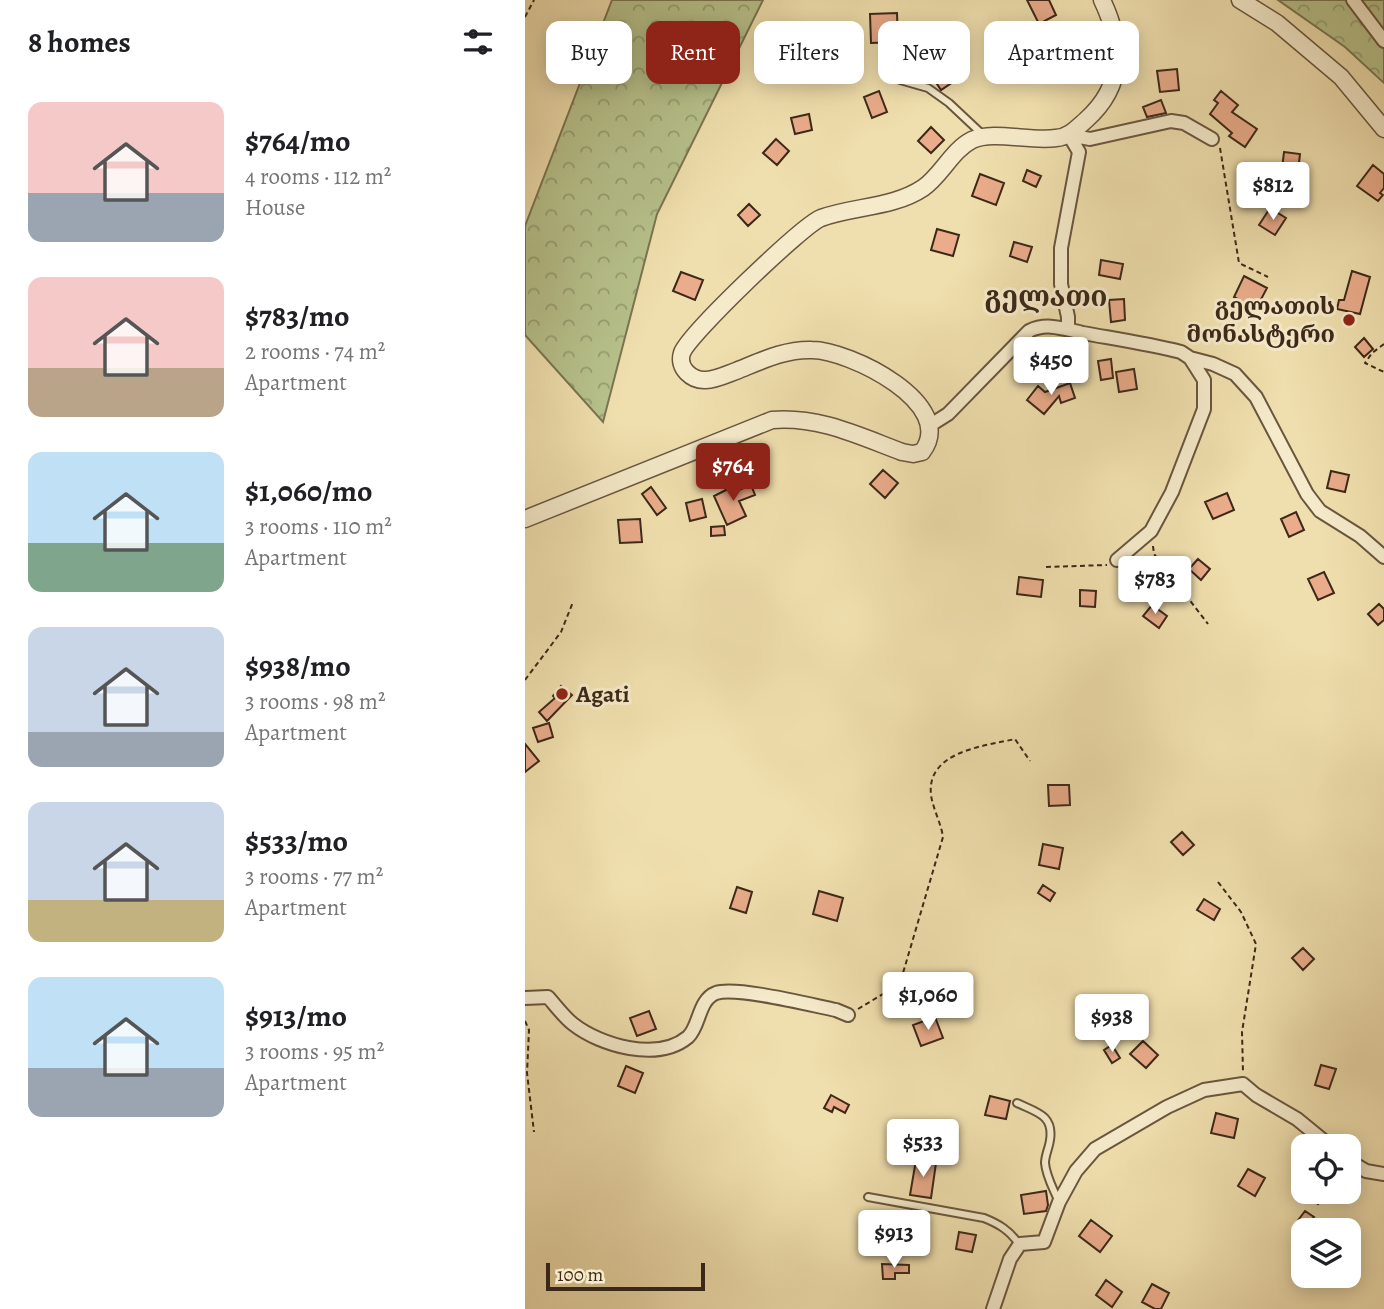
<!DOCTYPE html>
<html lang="en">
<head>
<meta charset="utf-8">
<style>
  body { margin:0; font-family:Alegreya,"Noto Serif Georgian",serif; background:#f6f6f6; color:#202124; height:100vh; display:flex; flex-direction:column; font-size:26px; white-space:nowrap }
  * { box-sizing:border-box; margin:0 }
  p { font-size:23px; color:#757577 }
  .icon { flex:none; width:38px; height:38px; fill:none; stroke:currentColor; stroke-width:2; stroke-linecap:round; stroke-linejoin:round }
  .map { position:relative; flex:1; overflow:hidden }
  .panel { display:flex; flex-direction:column; background:#fff; width:525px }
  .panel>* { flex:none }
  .guide { position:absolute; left:21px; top:21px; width:665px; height:63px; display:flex; gap:14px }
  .fabs { position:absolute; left:766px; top:1134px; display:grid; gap:14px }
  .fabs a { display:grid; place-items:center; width:70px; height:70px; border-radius:14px; background:#fff; box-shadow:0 4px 18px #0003; font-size:35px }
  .scale { position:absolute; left:21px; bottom:18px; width:159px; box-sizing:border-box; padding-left:7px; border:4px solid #3c2818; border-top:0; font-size:19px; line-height:24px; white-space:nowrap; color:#3c2818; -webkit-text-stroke:5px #f5eaca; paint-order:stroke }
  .price { position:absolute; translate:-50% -60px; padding:0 16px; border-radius:7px; background:#fff; color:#222; font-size:23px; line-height:46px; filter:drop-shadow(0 2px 4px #0008) }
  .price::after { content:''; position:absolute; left:50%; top:42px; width:21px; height:16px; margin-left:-10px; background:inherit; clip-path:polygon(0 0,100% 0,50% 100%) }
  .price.selected { background:#8f2418; color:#fff }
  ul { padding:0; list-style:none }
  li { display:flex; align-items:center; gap:21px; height:175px; padding:0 28px }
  li span { display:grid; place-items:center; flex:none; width:196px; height:140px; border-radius:14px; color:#555 }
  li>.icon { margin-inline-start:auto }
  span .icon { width:84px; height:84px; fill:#fffc; stroke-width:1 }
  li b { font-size:30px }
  h2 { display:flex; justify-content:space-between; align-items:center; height:84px; padding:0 28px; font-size:30px }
  .chip { padding:0 24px; border-radius:14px; background:#fff; box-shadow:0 4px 18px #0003; font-size:24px; line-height:63px }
  .chip.selected { background:#8f2418; color:#fff }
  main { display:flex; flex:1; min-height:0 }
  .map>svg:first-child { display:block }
  .forest { fill:url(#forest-crowns); stroke:#7a7552; stroke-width:2 }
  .building { fill:#eaac8b; stroke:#3c2818; stroke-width:2 }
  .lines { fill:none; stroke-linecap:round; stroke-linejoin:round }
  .service-casing { stroke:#69563e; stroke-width:10 }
  .minor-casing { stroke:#69563e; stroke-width:16 }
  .tertiary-casing { stroke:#69563e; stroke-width:19 }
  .path { stroke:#3c2818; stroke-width:2; stroke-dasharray:5 3.5; stroke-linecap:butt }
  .service { stroke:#f5eaca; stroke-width:6 }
  .minor { stroke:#f5eaca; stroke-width:12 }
  .tertiary { stroke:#f5eaca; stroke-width:16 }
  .poi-dot { fill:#8f2418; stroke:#f5eaca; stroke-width:2.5 }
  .labels { text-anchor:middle; stroke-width:6; stroke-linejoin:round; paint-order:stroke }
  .poi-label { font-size:24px; font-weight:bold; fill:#3c2818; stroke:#f5eaca; text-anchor:end }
  .quarter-label { font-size:28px; font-weight:bold; fill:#3c2818; stroke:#f5eaca }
</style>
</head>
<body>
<main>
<section class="panel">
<h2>8 homes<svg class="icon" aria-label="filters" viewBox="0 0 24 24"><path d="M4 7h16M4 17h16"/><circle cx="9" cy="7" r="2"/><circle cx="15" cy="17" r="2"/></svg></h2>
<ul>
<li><span style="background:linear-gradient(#f6c9c9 65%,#9aa5b1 0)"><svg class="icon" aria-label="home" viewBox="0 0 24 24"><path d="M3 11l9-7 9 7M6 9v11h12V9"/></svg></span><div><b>$764/mo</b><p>4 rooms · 112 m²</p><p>House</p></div></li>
<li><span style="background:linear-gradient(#f6c9c9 65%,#b9a48a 0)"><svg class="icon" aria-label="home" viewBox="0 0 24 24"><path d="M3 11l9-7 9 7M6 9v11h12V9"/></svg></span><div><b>$783/mo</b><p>2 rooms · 74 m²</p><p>Apartment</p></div></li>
<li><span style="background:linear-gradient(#bfe0f5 65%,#7fa58c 0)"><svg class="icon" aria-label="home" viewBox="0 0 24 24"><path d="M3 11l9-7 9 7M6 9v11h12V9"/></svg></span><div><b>$1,060/mo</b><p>3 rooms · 110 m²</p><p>Apartment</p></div></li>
<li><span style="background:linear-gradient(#c9d6e8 75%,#9aa5b1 0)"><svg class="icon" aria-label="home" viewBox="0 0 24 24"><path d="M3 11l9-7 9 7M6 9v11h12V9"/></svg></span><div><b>$938/mo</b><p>3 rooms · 98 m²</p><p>Apartment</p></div></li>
<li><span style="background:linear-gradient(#c9d6e8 70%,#c2b280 0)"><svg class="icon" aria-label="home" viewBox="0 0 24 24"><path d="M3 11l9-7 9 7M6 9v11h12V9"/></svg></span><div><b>$533/mo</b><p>3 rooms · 77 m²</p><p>Apartment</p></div></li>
<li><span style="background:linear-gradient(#bfe0f5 65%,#9aa5b1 0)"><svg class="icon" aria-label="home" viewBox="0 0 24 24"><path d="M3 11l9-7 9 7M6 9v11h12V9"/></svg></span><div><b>$913/mo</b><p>3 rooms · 95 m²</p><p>Apartment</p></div></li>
</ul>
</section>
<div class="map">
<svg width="859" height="1309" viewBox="0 0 859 1309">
  <defs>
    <pattern id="forest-crowns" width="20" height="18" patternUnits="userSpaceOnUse" patternTransform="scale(1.75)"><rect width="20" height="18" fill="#b7c28c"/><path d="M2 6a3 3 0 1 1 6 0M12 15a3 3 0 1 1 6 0" fill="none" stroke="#969e71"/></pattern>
  </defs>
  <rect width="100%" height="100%" fill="#f0dfae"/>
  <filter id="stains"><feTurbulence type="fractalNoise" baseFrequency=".00286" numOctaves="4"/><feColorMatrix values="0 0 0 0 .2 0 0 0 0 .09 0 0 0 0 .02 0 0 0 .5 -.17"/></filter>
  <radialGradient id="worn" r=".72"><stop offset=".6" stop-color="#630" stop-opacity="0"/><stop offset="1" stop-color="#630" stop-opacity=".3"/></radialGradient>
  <!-- forest -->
  <path class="forest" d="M87,0H238L132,214L78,422L0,335V226Z
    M753,0H859V83L820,47Z"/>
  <!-- building -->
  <path class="building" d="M502,0H524L531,15L514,24Z
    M372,13L373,42L346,43L345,14Z
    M304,42L325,47L319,69L298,64Z
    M568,51L577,69L564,75L556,57Z
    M424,56L437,76L416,90L403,70Z
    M652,69L654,90L635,92L632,71Z
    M354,91L362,112L347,118L339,97Z
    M696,91L713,105L707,112L732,129L720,147L704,136L707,133L685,114L693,103L689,100Z
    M636,100L641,113L622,117L618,107Z
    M284,114L287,130L270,134L266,118Z
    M406,127L419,140L406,153L393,141Z
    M251,139L264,151L252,165L238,153Z
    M759,152L775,154L773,171L757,169Z
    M848,165L859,174V188L855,193L858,195L853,201L832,186Z
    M502,170L516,176L511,187L498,181Z
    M455,174L479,183L471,205L447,196Z
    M224,204L235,215L223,226L213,215Z
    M745,208L761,218L750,235L734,225Z
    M412,229L434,235L428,256L406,250Z
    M489,242L507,247L502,262L485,256Z
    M576,260L598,264L595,279L574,275Z
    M827,271L845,277L835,314L812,309L814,300H819Z
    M156,272L178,280L170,300L148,291Z
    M719,276L742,288L731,309L709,297Z
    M599,299L600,320L586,322L584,300Z
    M839,338L848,349L839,357L830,347Z
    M552,353L560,367L547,374L539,360Z
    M586,359L588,378L576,380L573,361Z
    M609,369L612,389L594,392L591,372Z
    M545,383L550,398L536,403L534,396L519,414L502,400L513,386L520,392Z
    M358,470L373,483L360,498L345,484Z
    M806,471L824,475L820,492L802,488Z
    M226,485L230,495L214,501L221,516L202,525L189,496L207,487L209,492Z
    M126,487L141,508L132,515L117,494Z
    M702,493L709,510L688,519L680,502Z
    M177,499L181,517L165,521L161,503Z
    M771,512L779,530L764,537L756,519Z
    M115,519L117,542L95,543L93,520Z
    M199,526L200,535L186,536V527Z
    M673,559L685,569L676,580L664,569Z
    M799,572L809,593L793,600L783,579Z
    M494,577L518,580L516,597L492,594Z
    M555,590L571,591L570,607L555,606Z
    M854,604L859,609V620L853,625L843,614Z
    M627,605L642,616L634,628L618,616Z
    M36,686L47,695L22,721L14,712L30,698L28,696Z
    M24,723L28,737L13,742L8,728Z
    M0,744L14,761L0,772Z
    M523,785H544L545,805L524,806Z
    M657,832L669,845L658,855L646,842Z
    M518,844L538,848L534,869L514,865Z
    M518,885L530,893L525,901L513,893Z
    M212,887L227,892L221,913L205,908Z
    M294,891L318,898L312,921L288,914Z
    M679,899L695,909L689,920L672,910Z
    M778,948L789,959L778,970L767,958Z
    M124,1011L131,1029L112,1036L105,1018Z
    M410,1017L418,1038L396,1046L388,1025Z
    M618,1041L633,1055L621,1068L605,1054Z
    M587,1045L595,1058L587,1063L579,1050Z
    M796,1065L811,1069L804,1089L790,1085Z
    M101,1066L118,1073L110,1093L93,1086Z
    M306,1095L324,1105L320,1113L309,1107L307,1112L299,1108Z
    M465,1096L485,1101L481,1119L460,1115Z
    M691,1113L713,1119L709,1138L686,1133Z
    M391,1160L411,1163L406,1198L385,1195Z
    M723,1169L740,1178L730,1196L713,1186Z
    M521,1191L523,1205L521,1211L499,1214L496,1195Z
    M775,1192H800L793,1204Z
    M780,1211L789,1217L779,1230L771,1223Z
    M566,1220L587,1236L575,1252L554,1236Z
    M434,1232L451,1235L447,1252L431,1249Z
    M357,1264L384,1265V1273H370V1279H358Z
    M581,1280L597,1292L587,1307L571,1295Z
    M627,1284L644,1293L636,1309H630L617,1302Z"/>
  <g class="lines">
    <!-- service casing -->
    <g class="service-casing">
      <path id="service" d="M375,80L403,88L424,103L457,134
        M492,1103C511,1112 529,1115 525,1140C524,1148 520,1155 520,1163C521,1176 528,1188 533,1200
        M343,1197L459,1218C474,1224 484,1230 494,1244"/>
    </g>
    <!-- minor casing -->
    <g class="minor-casing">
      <path id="minor" d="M828,0L859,41
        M544,135L565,139L646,121L659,123L687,139
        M543,328V317L536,284V248L554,152L544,135
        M665,358L688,364L710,374L731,397L782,494L795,511L835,536L859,557
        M404,426L423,414L504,331C522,322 539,329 558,333C591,339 624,344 656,352L665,358L679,380V409L647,492L626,531L592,560
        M0,998L23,997C31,1006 39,1017 48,1024C76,1046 133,1062 163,1037C175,1026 173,1000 191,993C211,986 286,1005 311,1010L323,1015
        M824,1161L841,1171L859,1174
        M468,1309L485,1259L495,1244L519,1242L534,1202L551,1171L570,1149L642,1107L679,1090L718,1084L731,1095L772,1119L805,1146"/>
    </g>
    <!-- tertiary casing -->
    <g class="tertiary-casing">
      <path id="tertiary" d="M715,0L752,23L816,77L859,129
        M0,519L247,420C294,416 334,436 377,452L388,454L397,452C434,404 324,350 287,350C260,349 236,361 211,371C203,374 190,380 181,380C167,381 152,368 157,353C163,335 278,225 296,218C329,206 368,208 398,188C416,176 427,150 447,140C468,130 506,142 531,138C544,137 552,128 561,120C600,85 598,44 577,0"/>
    </g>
    <!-- path -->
    <path class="path" d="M0,17L9,0
      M695,148L714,263L743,277
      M859,344L847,353L840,363L859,372
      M628,546L629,554L683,624
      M521,567L582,565
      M0,680L36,632L48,602
      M693,882L716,912L731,944L717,1032L718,1072
      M333,1009L368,988L378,973L418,837C416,823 408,809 406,795C401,751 460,746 490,739L505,761
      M0,1021L4,1030L2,1073L9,1132"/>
    <!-- service -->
    <use href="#service" class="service"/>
    <!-- minor -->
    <use href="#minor" class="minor"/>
    <!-- tertiary -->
    <use href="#tertiary" class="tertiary"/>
  </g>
  <!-- markers -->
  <g class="poi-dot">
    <circle cx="824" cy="320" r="7"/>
    <circle cx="37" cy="694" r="7"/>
  </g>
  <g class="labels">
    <!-- poi labels -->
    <g class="poi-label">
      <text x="810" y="314">გელათის<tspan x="810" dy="28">მონასტერი</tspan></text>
      <text x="51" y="702" text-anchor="start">Agati</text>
    </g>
    <!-- quarter labels -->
    <g class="quarter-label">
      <text x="521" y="306">გელათი</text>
    </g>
  </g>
  <rect width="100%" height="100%" filter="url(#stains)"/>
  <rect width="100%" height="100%" fill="url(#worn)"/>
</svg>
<div class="fabs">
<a><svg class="icon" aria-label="locate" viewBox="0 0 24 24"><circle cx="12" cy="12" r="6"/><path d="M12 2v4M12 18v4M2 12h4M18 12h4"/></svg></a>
<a><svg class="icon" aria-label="layers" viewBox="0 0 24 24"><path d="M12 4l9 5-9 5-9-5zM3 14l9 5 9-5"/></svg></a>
</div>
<div class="scale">100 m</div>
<b class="price" style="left:748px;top:222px">$812</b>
<b class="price" style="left:526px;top:397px">$450</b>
<b class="price selected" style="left:208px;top:503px">$764</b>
<b class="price" style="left:630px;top:616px">$783</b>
<b class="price" style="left:403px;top:1032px">$1,060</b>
<b class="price" style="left:587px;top:1054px">$938</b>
<b class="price" style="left:398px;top:1179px">$533</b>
<b class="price" style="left:369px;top:1270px">$913</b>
<div class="guide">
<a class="chip">Buy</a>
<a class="chip selected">Rent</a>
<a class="chip">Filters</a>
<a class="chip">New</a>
<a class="chip">Apartment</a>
</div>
</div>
</main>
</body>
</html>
